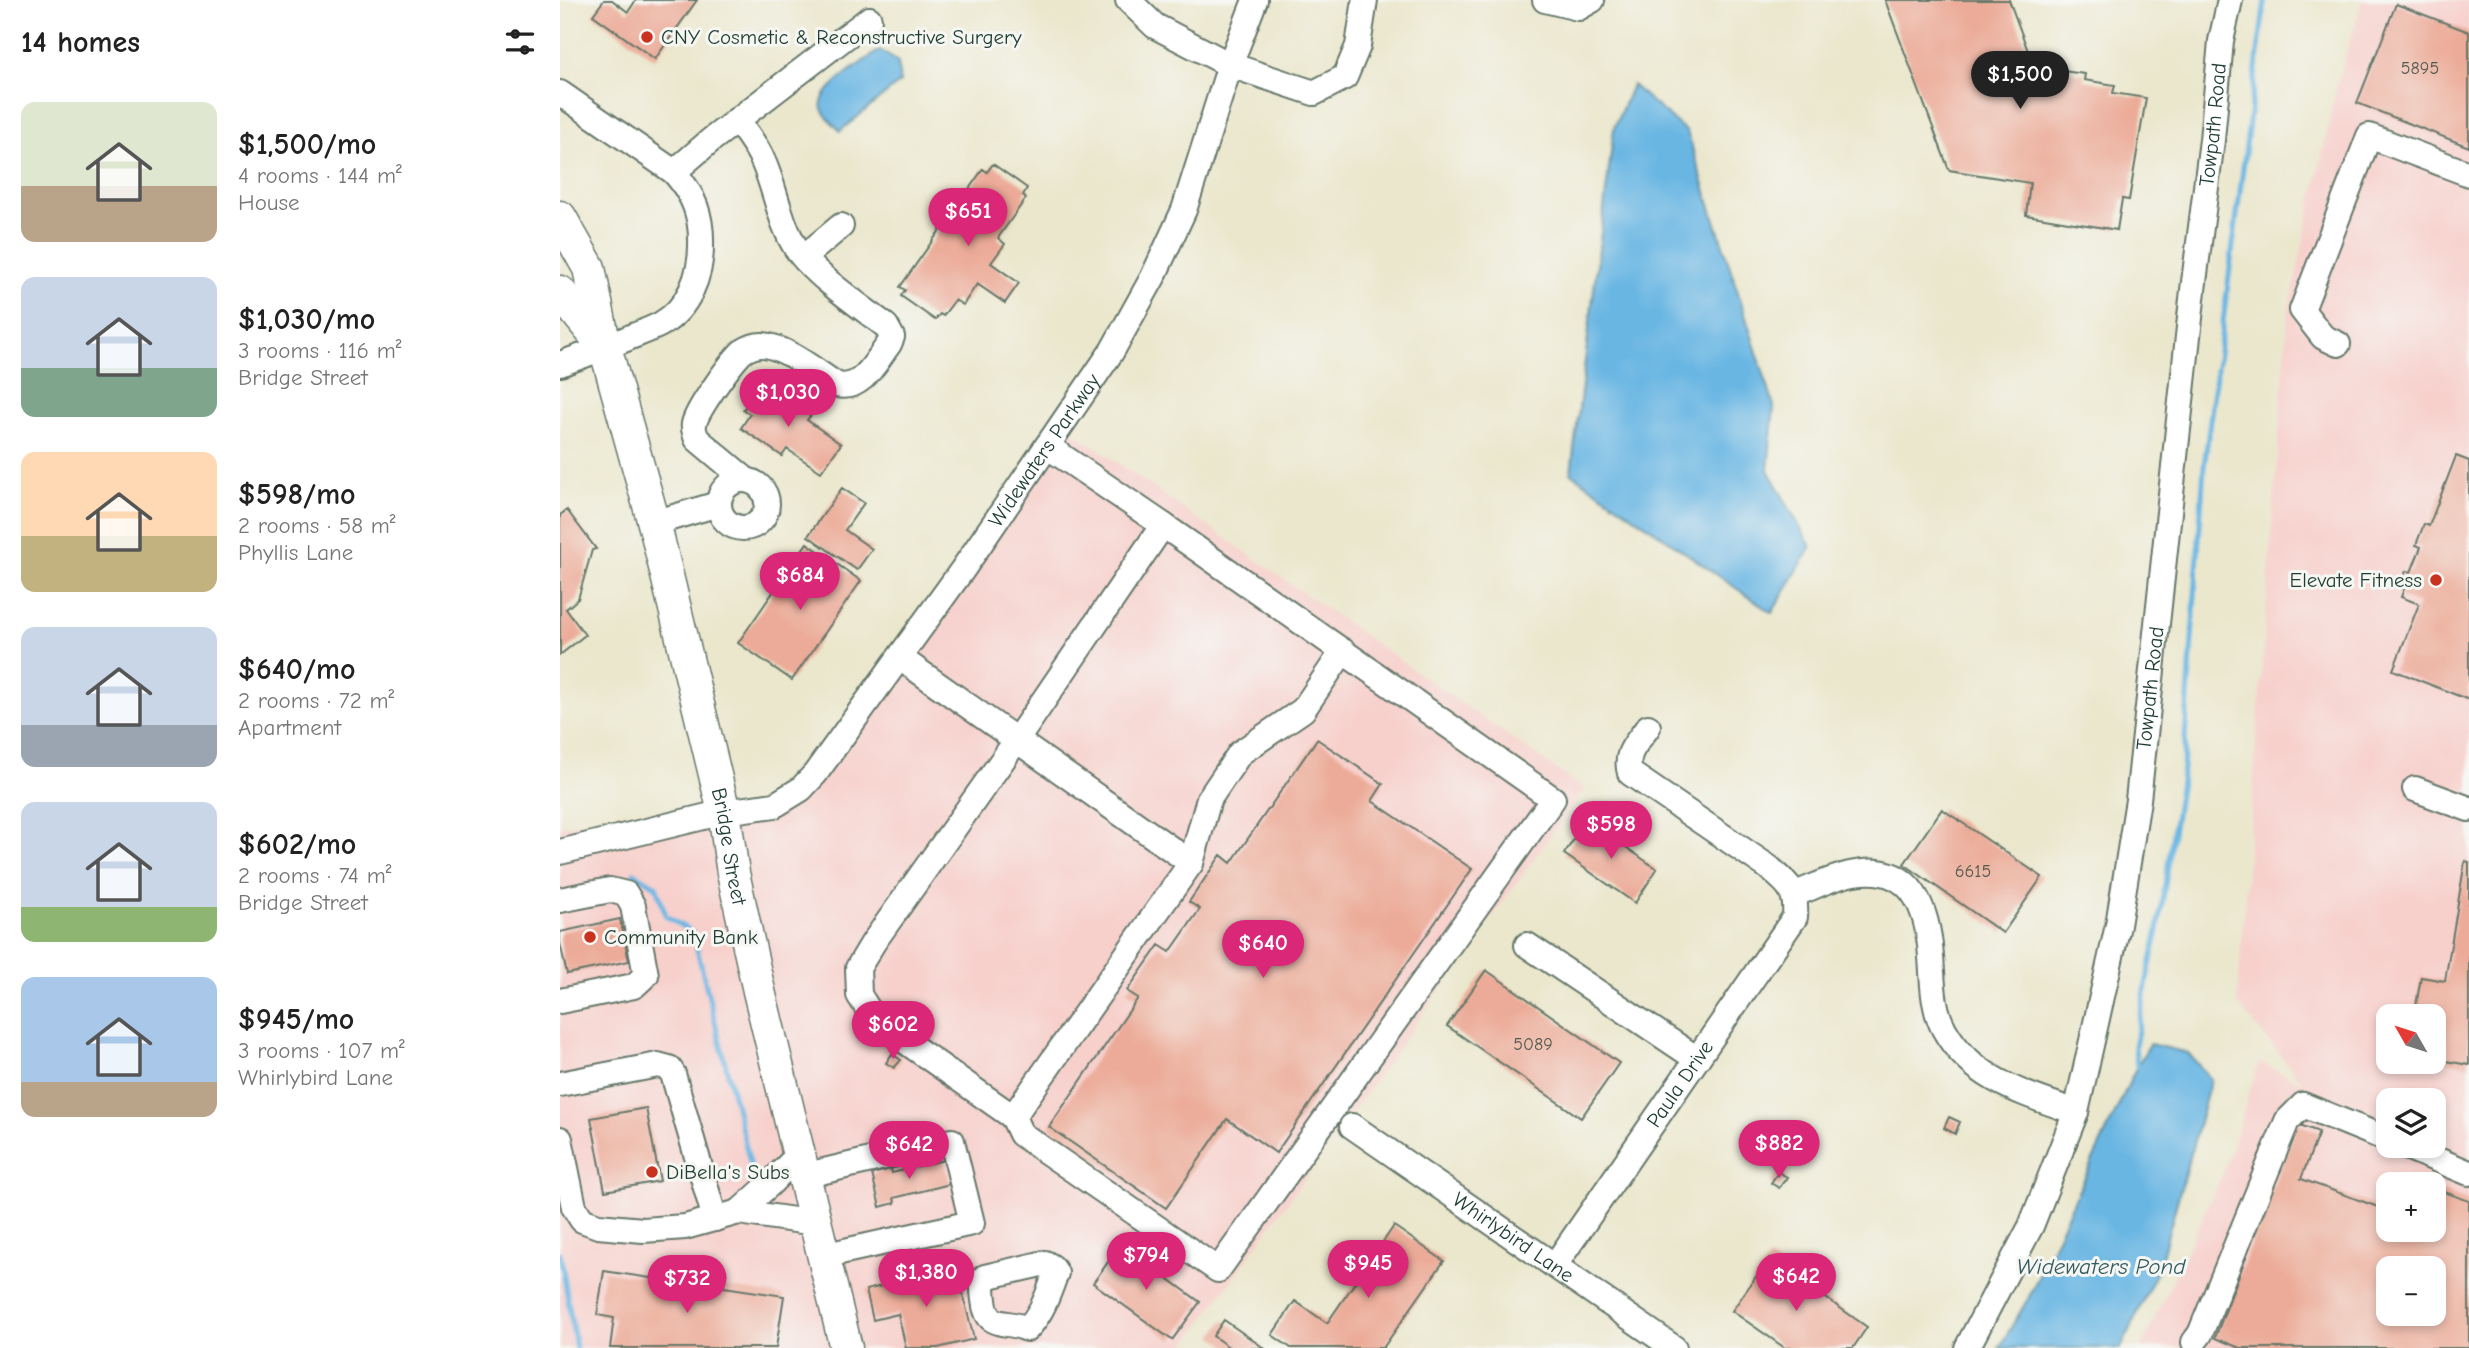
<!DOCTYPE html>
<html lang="en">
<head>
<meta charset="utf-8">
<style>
  body { margin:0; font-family:"Comic Neue",sans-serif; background:#f2f2f2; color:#222; height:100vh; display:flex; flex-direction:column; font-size:26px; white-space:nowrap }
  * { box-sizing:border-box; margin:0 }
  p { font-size:23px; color:#767676 }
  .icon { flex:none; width:38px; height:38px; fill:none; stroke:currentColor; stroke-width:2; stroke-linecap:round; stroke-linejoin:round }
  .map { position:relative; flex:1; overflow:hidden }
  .panel { display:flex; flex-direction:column; background:#fff; width:560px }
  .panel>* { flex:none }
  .needle { width:46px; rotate:309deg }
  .buttons { position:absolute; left:1816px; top:1004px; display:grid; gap:14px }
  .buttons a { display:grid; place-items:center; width:70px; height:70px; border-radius:14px; background:#fff; box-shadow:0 4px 10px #0003; font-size:35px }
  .price { position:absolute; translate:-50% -60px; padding:0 16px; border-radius:24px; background:#db2777; color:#fff; font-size:23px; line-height:46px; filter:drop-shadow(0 2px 4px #0008) }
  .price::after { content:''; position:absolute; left:50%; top:42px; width:21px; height:16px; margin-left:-10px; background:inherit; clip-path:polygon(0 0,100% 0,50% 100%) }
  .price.current { background:#222; color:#fff }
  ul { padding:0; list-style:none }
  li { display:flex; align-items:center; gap:21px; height:175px; padding:0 21px }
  li span { display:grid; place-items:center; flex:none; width:196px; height:140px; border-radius:14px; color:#555 }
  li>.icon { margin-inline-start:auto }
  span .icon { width:84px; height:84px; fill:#fffc; stroke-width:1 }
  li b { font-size:30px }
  h2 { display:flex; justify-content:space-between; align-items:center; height:84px; padding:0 21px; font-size:30px }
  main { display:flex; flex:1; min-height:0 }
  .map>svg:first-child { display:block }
  .built { fill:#f7d0cc; fill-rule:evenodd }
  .water { fill:#69b6e3; stroke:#447a8c; stroke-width:2 }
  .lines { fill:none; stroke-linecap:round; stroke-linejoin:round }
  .stream { stroke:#69b6e3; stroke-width:5 }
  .building { fill:#ecab98; fill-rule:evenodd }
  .minor-casing { stroke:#66786a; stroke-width:28 }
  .major-casing { stroke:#66786a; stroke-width:35 }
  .minor { stroke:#fff; stroke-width:24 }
  .major { stroke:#fff; stroke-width:32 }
  .poi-dot { fill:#c8321e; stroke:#f6f6f2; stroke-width:2.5 }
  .labels { text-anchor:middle; stroke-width:6; stroke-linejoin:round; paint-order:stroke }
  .number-label { font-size:18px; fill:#52584d }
  .poi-label { font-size:21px; fill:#1f3d34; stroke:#f6f6f2; text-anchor:start }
  .street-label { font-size:21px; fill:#1f3d34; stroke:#f6f6f2 }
  .water-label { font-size:23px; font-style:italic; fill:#325b60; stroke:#f6f6f2 }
</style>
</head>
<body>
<main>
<section class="panel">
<h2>14 homes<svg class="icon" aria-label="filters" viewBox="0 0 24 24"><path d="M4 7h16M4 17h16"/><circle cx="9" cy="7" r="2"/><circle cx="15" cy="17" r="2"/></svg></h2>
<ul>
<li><span style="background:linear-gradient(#dfe7d0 60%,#b9a48a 0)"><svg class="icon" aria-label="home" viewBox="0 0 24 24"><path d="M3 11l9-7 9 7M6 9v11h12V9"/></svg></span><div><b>$1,500/mo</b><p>4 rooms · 144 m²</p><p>House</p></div></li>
<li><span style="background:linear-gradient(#c9d6e8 65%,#7fa58c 0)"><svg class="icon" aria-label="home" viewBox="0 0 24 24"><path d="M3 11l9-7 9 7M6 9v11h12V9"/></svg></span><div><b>$1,030/mo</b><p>3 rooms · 116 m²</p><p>Bridge Street</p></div></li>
<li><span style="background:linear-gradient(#ffd9b3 60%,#c2b280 0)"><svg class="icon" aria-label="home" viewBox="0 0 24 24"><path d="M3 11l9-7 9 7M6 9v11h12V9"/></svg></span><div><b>$598/mo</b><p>2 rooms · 58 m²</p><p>Phyllis Lane</p></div></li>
<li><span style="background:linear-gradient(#c9d6e8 70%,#9aa5b1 0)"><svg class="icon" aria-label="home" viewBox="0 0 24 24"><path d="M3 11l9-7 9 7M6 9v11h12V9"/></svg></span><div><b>$640/mo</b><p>2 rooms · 72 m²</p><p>Apartment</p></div></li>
<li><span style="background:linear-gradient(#c9d6e8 75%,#8fb573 0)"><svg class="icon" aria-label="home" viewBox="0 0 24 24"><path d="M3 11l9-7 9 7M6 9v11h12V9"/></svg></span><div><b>$602/mo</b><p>2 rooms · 74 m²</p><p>Bridge Street</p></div></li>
<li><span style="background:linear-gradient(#a9c7e8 75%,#b9a48a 0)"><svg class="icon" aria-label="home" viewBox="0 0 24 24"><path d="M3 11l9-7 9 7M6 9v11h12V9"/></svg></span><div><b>$945/mo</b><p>3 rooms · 107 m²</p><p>Whirlybird Lane</p></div></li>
</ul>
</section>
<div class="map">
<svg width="1909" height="1348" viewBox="0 0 1909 1348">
  <rect width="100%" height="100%" fill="#f6f6f2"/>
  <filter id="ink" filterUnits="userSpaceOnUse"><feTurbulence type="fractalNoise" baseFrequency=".0143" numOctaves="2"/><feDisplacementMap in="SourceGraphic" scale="14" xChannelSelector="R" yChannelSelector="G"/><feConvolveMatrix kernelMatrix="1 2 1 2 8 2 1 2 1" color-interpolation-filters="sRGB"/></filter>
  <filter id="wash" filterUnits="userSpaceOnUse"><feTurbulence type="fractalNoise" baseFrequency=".00686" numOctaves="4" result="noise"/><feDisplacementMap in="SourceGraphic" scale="28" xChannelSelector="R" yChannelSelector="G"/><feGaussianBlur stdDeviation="1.57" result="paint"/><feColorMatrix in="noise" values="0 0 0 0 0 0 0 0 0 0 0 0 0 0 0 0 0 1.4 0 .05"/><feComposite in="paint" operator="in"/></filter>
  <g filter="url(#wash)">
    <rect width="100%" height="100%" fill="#ebe7cd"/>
    <!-- built -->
    <path class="built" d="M1802,0H1909V1348H1581L1665,1169L1699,1062L1743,1083L1677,1003L1728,313L1777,86ZM1829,1017H1874V1062H1829ZM1829,1101H1874V1146H1829ZM1829,1185H1874V1230H1829ZM1829,1269H1874V1314H1829Z
      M502,424L1024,789L623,1348H0V826L181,809L241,789Z"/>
    <!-- water -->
    <path class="water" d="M320,50L338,62L340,82L280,131C275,125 265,117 262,109C256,89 305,61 320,50Z
      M1072,85L1127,132L1214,406L1208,470L1251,547L1212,613L1011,473L1054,128Z
      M1590,1044L1628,1053L1651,1079L1599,1267L1561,1348H1439L1469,1297L1577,1066Z"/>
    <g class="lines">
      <!-- stream -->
      <path class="stream" d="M74,873L96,886L106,916L133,933L192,1171
        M1577,1066L1575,1047L1588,974L1598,930L1623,768L1644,467L1705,0
        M0,1253L16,1348"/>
    </g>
    <g id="blocks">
      <!-- building -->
      <path class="building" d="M44,0H52L68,12L76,0H137L95,59L33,15Z
        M1325,0H1449L1474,67L1525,74L1524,80L1555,85L1553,93L1586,98L1569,200L1562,199L1557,230L1466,215L1470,183L1389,170Z
        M1836,4L1909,32V147L1797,103Z
        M433,164L467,188L463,195L466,198L438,238L445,244L431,263L459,283L445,303L417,284L403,305L395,300L383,316L380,314L375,320L341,296L345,290L340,287L423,169L427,172Z
        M210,385L252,414L247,420L281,444L261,472L227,449L222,456L181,428L190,414L183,410L194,394L201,398Z
        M1896,456L1909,461V700L1833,670L1859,604L1841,597L1844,589L1840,588L1846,571L1851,572L1861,547L1856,545L1864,524L1869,526Z
        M282,488L304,503L285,530L312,549L297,570L248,536Z
        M7,510L36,549L32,550L18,599L6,609L25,635L0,655V515Z
        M247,543L301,581L232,680L178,643Z
        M757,739L823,784L812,801L912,869L716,1153L667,1119L606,1208L489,1127L578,998L567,991L599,945L610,952L640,909L629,902L661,855L671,863Z
        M1382,809L1482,877L1443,933L1344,864Z
        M1027,820L1097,869L1075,903L1004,854Z
        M1905,861L1909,862V1065L1874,1059V1017H1854L1861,977L1885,981Z
        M60,919L69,961L7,974L0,943V932Z
        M926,970L1059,1063L1021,1118L887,1026Z
        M332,1054L341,1060L334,1068L326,1063Z
        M86,1108L100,1181L45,1191L31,1118Z
        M1389,1117L1400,1122L1395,1134L1384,1128Z
        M1737,1124L1759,1132L1741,1179L1829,1211V1230H1874V1188L1909,1201V1348H1680L1655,1338ZM1829,1269H1874V1314H1829Z
        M384,1160L390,1184L334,1198L335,1203L320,1207L312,1174L331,1169L332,1173Z
        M1218,1172L1227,1177L1219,1188L1211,1183Z
        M834,1226L884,1261L823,1348H731L712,1335L735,1301L767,1323Z
        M561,1244L640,1302L612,1340L533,1283Z
        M1209,1258L1307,1327L1293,1348H1225L1172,1311Z
        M402,1266L407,1285L401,1287L414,1339L378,1348H346L338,1314L313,1320L306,1290Z
        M44,1271L150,1287L151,1285L224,1296L216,1348H50L54,1318L37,1315Z
        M664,1320L704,1348H670L653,1336Z"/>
    </g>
  </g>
  <g filter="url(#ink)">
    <use href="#blocks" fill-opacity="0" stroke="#66786a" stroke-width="2"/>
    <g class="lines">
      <!-- minor casing -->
      <g class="minor-casing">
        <g id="minor">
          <path d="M568,0L595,26L670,65L754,93L785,77L798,46L805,0"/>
          <path d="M985,0L1018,8L1032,0"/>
          <path d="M0,93L114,172"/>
          <path d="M177,120C187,134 197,146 203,161C216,190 219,221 236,248C254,275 300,306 326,326L332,337L329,344C316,361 302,391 277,385C258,373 223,345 202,345C195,345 188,348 182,352C171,363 137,409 134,424C133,429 135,434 137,439L186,480"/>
          <path d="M244,257L281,226"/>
          <path d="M1778,344L1763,337L1742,310L1809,136L1909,174"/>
          <path d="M0,364C22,356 44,348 66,339C77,334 90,330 101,324C128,309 141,276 141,246C142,216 134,195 114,172L151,140L309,19"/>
          <circle cx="183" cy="504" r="24"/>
          <path d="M94,523L158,504"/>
          <path d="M340,658L631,863L453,1117L315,1020L299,995L298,968L313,943L456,741L603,525L487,446"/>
          <path d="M1855,789L1909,809"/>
          <path id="s1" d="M0,852L164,812L215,805L241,789L255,774L403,569L552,351L593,277L624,210L670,65L695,0"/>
          <path d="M631,863L649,799L680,753L743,710L783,651"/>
          <path d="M1235,894C1254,887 1275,876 1295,873C1353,863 1368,910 1371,957C1373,981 1372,1007 1384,1029C1412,1080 1465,1094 1516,1112"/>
          <path d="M0,900L50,890L66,894L73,906L86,975L74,986L0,1001"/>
          <path d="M967,945L1137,1059"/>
          <path d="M0,1084L98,1065L109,1068L113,1074L155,1219"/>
          <path d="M453,1117L461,1134L658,1270L993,799L603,525"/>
          <path id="s2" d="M792,1126L1114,1348"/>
          <path d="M0,1139L14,1207L22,1220L38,1226L83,1230L125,1227L179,1212L255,1223"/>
          <path d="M1844,1146L1909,1173"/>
          <path d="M243,1176L392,1141L412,1223L262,1256"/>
          <path d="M179,1212L211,1183L238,1155"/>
          <path d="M485,1263L492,1267L496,1273C488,1294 483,1312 467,1329C446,1319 427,1331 424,1300C423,1292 422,1285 425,1277Z"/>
          <path id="s3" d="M995,1265L1235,917C1237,889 1228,884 1208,867L1070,773C1064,753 1077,743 1088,727"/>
          <path d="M1634,1342L1640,1334L1727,1121L1743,1105L1829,1140"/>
          <path id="s4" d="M1407,1348L1471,1226L1516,1112L1558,925L1578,800L1633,290L1652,140L1661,41L1670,0"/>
        </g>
      </g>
      <!-- major casing -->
      <g class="major-casing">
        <g id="major">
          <path id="s5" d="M0,217L29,268L45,347L97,534L164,812L173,873L199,991L286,1348"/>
          <path d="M0,292L42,344"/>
        </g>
      </g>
      <!-- minor -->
      <use href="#minor" class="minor"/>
      <!-- major -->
      <use href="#major" class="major"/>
    </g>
  </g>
  <!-- markers -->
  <g class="poi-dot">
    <circle cx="87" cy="37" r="7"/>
    <circle cx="1876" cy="580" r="7"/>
    <circle cx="30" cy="937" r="7"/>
    <circle cx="92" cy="1172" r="7"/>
  </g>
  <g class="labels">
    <!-- number labels -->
    <g class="number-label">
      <text x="1860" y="74">5895</text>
      <text x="1413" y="877">6615</text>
      <text x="973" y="1050">5089</text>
    </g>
    <!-- poi labels -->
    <g class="poi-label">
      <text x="101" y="44">CNY Cosmetic &amp; Reconstructive Surgery</text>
      <text x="1862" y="587" text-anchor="end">Elevate Fitness</text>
      <text x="44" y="944">Community Bank</text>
      <text x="106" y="1179">DiBella's Subs</text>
    </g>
    <!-- street labels -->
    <g class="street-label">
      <text dy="7" stroke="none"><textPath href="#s4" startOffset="1258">Towpath Road</textPath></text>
      <text dy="7" stroke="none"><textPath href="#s1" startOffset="668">Widewaters Parkway</textPath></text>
      <text dy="7" stroke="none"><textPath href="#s4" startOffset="691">Towpath Road</textPath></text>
      <text dy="7" stroke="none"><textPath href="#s5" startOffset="654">Bridge Street</textPath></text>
      <text dy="7" stroke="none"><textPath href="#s3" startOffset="220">Paula Drive</textPath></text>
      <text dy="7" stroke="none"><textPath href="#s2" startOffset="196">Whirlybird Lane</textPath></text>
    </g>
    <!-- water labels -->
    <g class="water-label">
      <text x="1541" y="1274">Widewaters Pond</text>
    </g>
  </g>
</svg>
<div class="buttons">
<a><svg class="needle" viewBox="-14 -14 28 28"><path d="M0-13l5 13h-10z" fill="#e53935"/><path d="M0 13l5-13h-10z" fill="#767676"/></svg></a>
<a><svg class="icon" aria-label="layers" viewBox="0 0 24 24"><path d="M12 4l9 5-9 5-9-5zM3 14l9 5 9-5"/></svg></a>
<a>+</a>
<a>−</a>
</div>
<b class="price current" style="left:1460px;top:111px">$1,500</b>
<b class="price" style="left:408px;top:248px">$651</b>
<b class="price" style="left:228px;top:429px">$1,030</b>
<b class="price" style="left:240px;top:612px">$684</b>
<b class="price" style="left:1051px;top:861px">$598</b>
<b class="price" style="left:703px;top:980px">$640</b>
<b class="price" style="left:333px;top:1061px">$602</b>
<b class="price" style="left:1219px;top:1180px">$882</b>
<b class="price" style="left:349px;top:1181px">$642</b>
<b class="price" style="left:586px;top:1292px">$794</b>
<b class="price" style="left:808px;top:1300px">$945</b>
<b class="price" style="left:366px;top:1309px">$1,380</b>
<b class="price" style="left:1236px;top:1313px">$642</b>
<b class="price" style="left:127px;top:1315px">$732</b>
</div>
</main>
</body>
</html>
